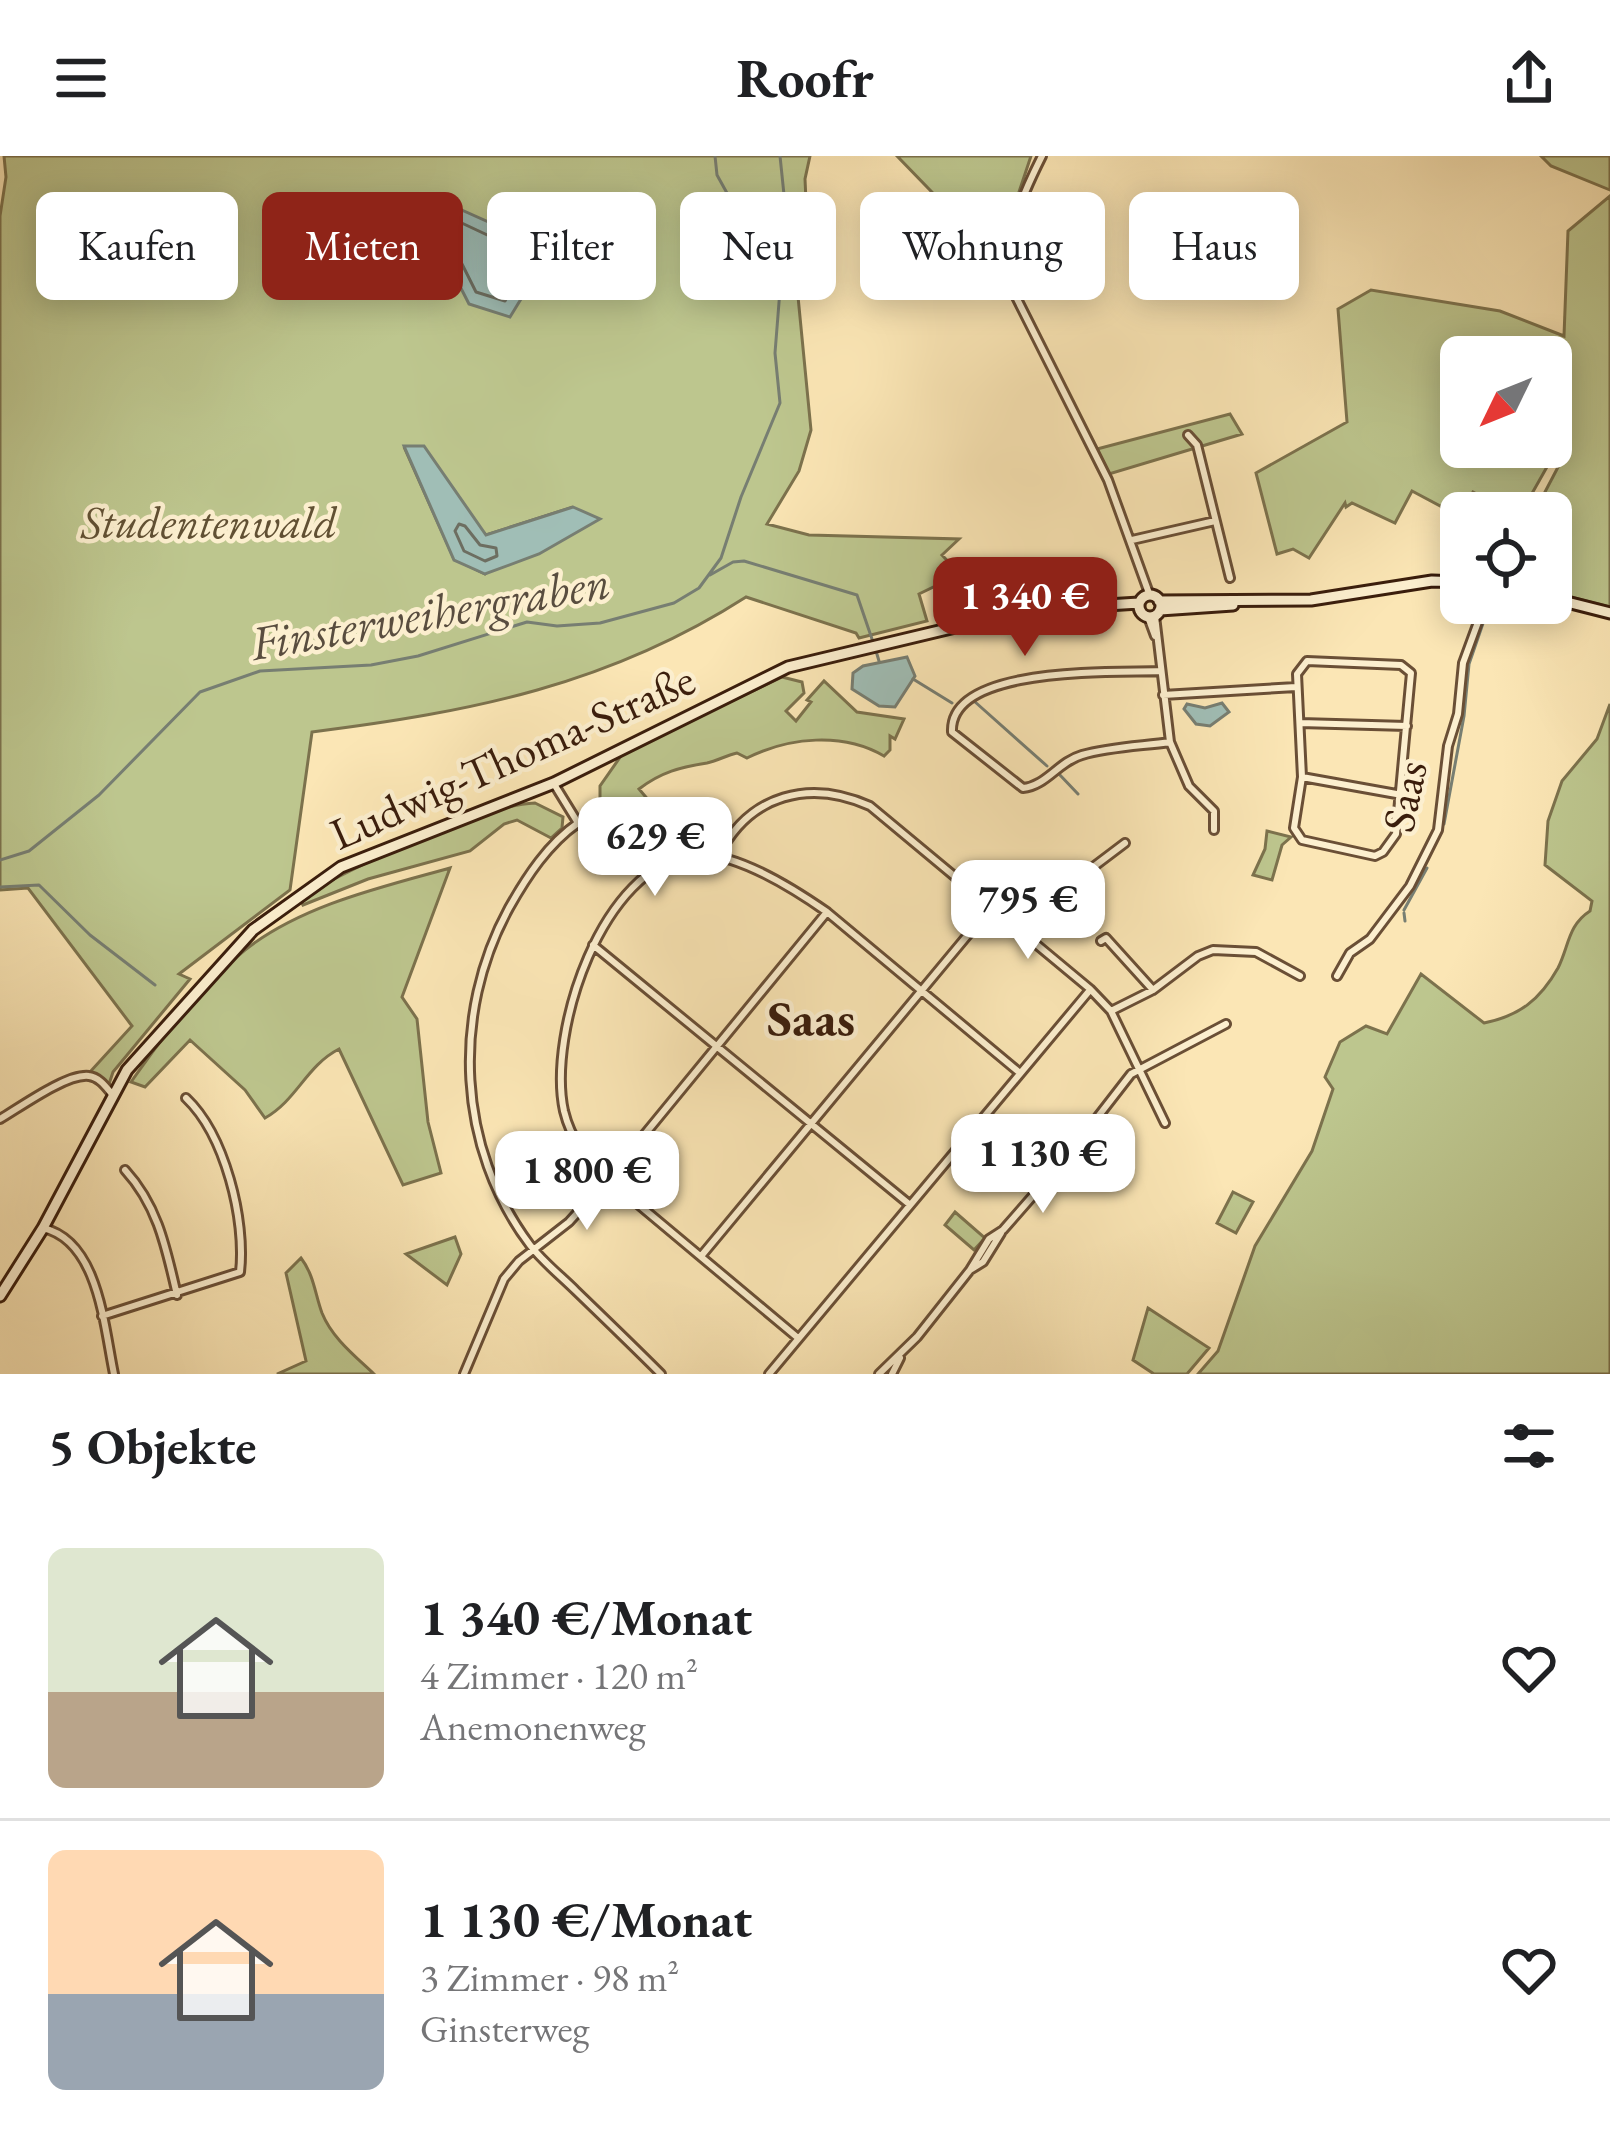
<!DOCTYPE html>
<html lang="de">
<head>
<meta charset="utf-8">
<style>
  body { margin:0; font-family:"EB Garamond",serif; background:#f2f2f2; color:#202124; height:100vh; display:flex; flex-direction:column; font-size:45px; white-space:nowrap }
  * { box-sizing:border-box; margin:0 }
  p { font-size:39px; color:#757577 }
  .icon { flex:none; width:66px; height:66px; fill:none; stroke:currentColor; stroke-width:2; stroke-linecap:round; stroke-linejoin:round }
  .map { position:relative; height:1218px; overflow:hidden }
  .panel { display:flex; flex-direction:column; background:#fff; flex:1 }
  .panel>* { flex:none }
  .banner { position:absolute; left:36px; top:36px; width:1539px; height:108px; display:flex; gap:24px }
  .needle { width:78px; rotate:227deg }
  .buttons { position:absolute; left:1440px; top:180px; display:grid; gap:24px }
  .buttons a { display:grid; place-items:center; width:132px; height:132px; border-radius:18px; background:#fff; box-shadow:0 6px 30px #0003; font-size:60px }
  .price { position:absolute; translate:-50% -102px; padding:0 27px; border-radius:24px; background:#fff; color:#222; font-size:39px; line-height:78px; filter:drop-shadow(0 3px 6px #0008) }
  .price::after { content:''; position:absolute; left:50%; top:72px; width:36px; height:27px; margin-left:-18px; background:inherit; clip-path:polygon(0 0,100% 0,50% 100%) }
  .price.on { background:#8f2418; color:#fff }
  ul { padding:0; list-style:none }
  li { display:flex; align-items:center; gap:36px; height:300px; padding:0 48px }
  li+li { border-top:3px solid #e0e0e0 }
  li span { display:grid; place-items:center; flex:none; width:336px; height:240px; border-radius:18px; color:#555 }
  li>.icon { margin-inline-start:auto }
  span .icon { width:144px; height:144px; fill:#fffc; stroke-width:1 }
  li b { font-size:51px }
  h2 { display:flex; justify-content:space-between; align-items:center; height:144px; padding:0 48px; font-size:51px }
  .chip { padding:0 42px; border-radius:18px; background:#fff; box-shadow:0 6px 30px #0003; font-size:42px; line-height:108px }
  .chip.on { background:#8f2418; color:#fff }
  header { display:flex; justify-content:space-between; align-items:center; height:156px; padding:0 48px; background:#fff; font-size:54px; font-weight:700 }
  .map>svg:first-child { display:block }
  .green { fill:#bdc68e; stroke:#7c724d; stroke-width:3; fill-rule:evenodd }
  .water { fill:#a0beb6; stroke:#777e72; stroke-width:3 }
  .lines { fill:none; stroke-linecap:round; stroke-linejoin:round }
  .shore { stroke:#6d6e61; stroke-width:3 }
  .stream { stroke:#777e72; stroke-width:3 }
  .street-casing { stroke:#6a4f36; stroke-width:12 }
  .secondary-casing { stroke:#3a1d0c; stroke-width:15 }
  .street { stroke:#fcefcf; stroke-width:6 }
  .secondary { stroke:#fcefcf; stroke-width:9 }
  .labels { text-anchor:middle; stroke-width:9; stroke-linejoin:round; paint-order:stroke }
  .park-label { font-size:45px; font-style:italic; fill:#615033; stroke:#fcefcf }
  .street-label { font-size:45px; fill:#3a1d0c; stroke:#fcefcf }
  .water-label { font-size:48px; font-style:italic; fill:#594d3f; stroke:#fcefcf }
  .quarter-label { font-size:51px; font-weight:bold; fill:#3a1d0c; stroke:#fcefcf }
</style>
</head>
<body>
<header><svg class="icon" aria-label="menu" viewBox="0 0 24 24"><path d="M4 6h16M4 12h16M4 18h16"/></svg>Roofr<svg class="icon" aria-label="share" viewBox="0 0 24 24"><path d="M12 15V3M7 8l5-5 5 5M5 13v7h14v-7"/></svg></header>
<div class="map">
<svg width="1610" height="1218" viewBox="0 0 1610 1218">
  <rect width="100%" height="100%" fill="#fbe6b5"/>
  <filter id="stains"><feTurbulence type="fractalNoise" baseFrequency=".00167" numOctaves="4"/><feColorMatrix values="0 0 0 0 .2 0 0 0 0 .09 0 0 0 0 .02 0 0 0 .5 -.17"/></filter>
  <radialGradient id="worn" r=".72"><stop offset=".6" stop-color="#630" stop-opacity="0"/><stop offset="1" stop-color="#630" stop-opacity=".3"/></radialGradient>
  <!-- green -->
  <path class="green" d="M4,0H810L805,23L808,90L796,120L811,274L799,315L767,368L809,379L959,383L942,399L960,418L919,438L927,465L859,482L856,477L746,441C609,529 471,556 312,576L290,734L179,818L190,823L113,916L109,928L89,917L132,870L28,732L0,734V60L6,21ZM404,291L486,379L573,351L485,418L454,403Z
    M897,0H1031L1004,81L1001,130L956,61Z
    M1541,0H1610V34L1551,10Z
    M1610,40V451L1551,436V357H1534L1568,292L1561,286L1521,357H1510L1473,336L1459,360L1412,335L1395,367L1352,347L1346,351L1345,347L1309,402L1293,393L1277,398L1256,317L1347,266L1338,153L1371,134L1500,155L1564,180L1568,75ZM1461,201H1551V291H1461Z
    M1230,258L1242,278L1109,318L1097,293Z
    M782,521L802,526L804,537L786,555L796,565L811,546L807,544L824,525L857,556L904,563L895,583L890,580V594L884,600C843,576 789,581 747,602L737,597C727,599 717,605 707,607C681,611 661,616 639,633L650,646L614,668L600,649V630L623,597Z
    M1610,548V1218H1198L1218,1195L1255,1090L1312,995L1333,933L1325,921L1340,886L1366,870L1387,878L1421,818L1484,867C1519,860 1540,844 1558,812C1569,790 1568,769 1590,755L1592,745L1545,709L1548,665L1562,625L1597,583Z
    M535,647L563,661L562,672L551,682L517,664L504,668L470,695L368,723L303,749L299,741C354,712 476,650 535,647Z
    M1267,675L1291,681L1282,689L1272,724L1253,719L1265,693Z
    M450,712L402,841L417,863L428,966L441,1017L403,1029L339,893C306,910 297,944 265,962L245,934L190,884L145,931L131,926C165,878 199,830 245,794C302,749 382,731 450,712Z
    M1233,1036L1253,1046L1236,1077L1217,1067Z
    M955,1056L985,1082L974,1094L945,1069Z
    M455,1081L461,1098L447,1129L406,1098Z
    M301,1102C314,1119 315,1138 322,1157C332,1182 355,1200 374,1218H277L306,1205L286,1117Z
    M1148,1152L1209,1192L1187,1218H1154L1133,1204Z"/>
  <!-- water -->
  <path class="water" d="M426,38L551,94L510,161L469,148L420,52Z
    M404,290H424L486,379L573,351L600,363L539,398L485,418L454,404Z
    M907,501L915,520L895,551L879,550L852,533L853,517L863,510Z
    M1222,547L1229,556L1210,570L1196,568L1184,553L1187,548L1205,552Z"/>
  <g class="lines">
    <!-- shore -->
    <path class="shore" d="M451,62L530,99L505,145L476,136L443,70L444,63Z
      M459,368L465,370L480,389L496,392L497,400L485,405L464,395L455,375Z"/>
    <!-- stream -->
    <path class="stream" d="M715,0L717,19L743,66L781,74
      M710,419L733,406L744,405L857,439L873,486
      M876,495L879,505
      M913,523L952,547
      M974,545L1047,610
      M1059,618L1078,638
      M1444,668L1464,560L1469,508L1490,447
      M0,704L29,695L99,639L200,536L260,515L371,509L418,500L527,466L557,470L600,467L674,447L699,432L721,402L741,341L780,247L775,197L786,58L780,0
      M0,731L39,729L90,779L155,829
      M1404,754L1427,712
      M1404,757L1405,765"/>
    <!-- street casing -->
    <g class="street-casing">
      <path id="street" d="M1042,0C1020,44 1003,82 1011,131L1108,324L1150,440
        M1188,279L1197,289L1230,422
        M1132,384L1215,365
        M1155,460L1170,586L1189,630L1214,655V674
        M1148,461L1155,480
        M1307,505L1401,509L1411,517L1396,678L1383,696L1375,700L1302,684L1294,672L1302,621L1297,518Z
        M1160,515C1114,517 949,509 952,576L1023,632C1046,630 1058,606 1082,599C1109,591 1141,590 1170,586
        M1163,539L1296,531
        M1300,567L1407,570
        M1302,621L1402,639
        M554,628L578,667L649,720
        M578,667C548,688 527,720 509,752C451,858 457,992 530,1089C543,1106 561,1120 576,1135C604,1162 633,1190 661,1218
        M719,699C750,638 810,623 870,650L1090,833L1111,855L1165,967
        M1025,776L1084,718L1125,687
        M1101,785L1106,782L1153,834
        M593,789L909,1048
        M1337,820L1350,797L1370,783L1410,730L1438,674L1448,590L1458,558L1463,507L1485,447
        M1111,855L1153,834L1198,800L1213,794L1256,796L1300,820
        M0,963C19,952 67,917 89,920C99,921 106,931 112,938
        M125,1014C158,1050 166,1092 177,1139
        M1052,1018L1056,1006L1075,989
        M43,1072C99,1085 104,1171 114,1218
        M702,1099L991,751
        M970,1114L989,1083L1003,1074L1052,1018L1064,1011L1076,989L1131,918L1226,868
        M102,1160L240,1116C246,1064 225,979 186,942
        M798,1182L608,1023C587,1004 571,984 564,955C547,877 602,708 694,699C734,695 794,733 827,756L1020,917
        M464,1218L504,1123L519,1105L569,1066L608,1023L827,756
        M769,1218L1090,834
        M879,1218L917,1181L970,1114L983,1106L1001,1077
        M892,1218L900,1202"/>
    </g>
    <!-- secondary casing -->
    <g class="secondary-casing">
      <path id="secondary" d="M1139 450a11 11 0 1 1 22 0a11 11 0 1 1-22 0Z
        M1551,442L1610,457
        M1159,445L1311,444L1432,425L1461,426
        M1160,454L1233,449
        M0,1140L43,1072L127,914L253,774L341,711L554,627L788,511L1027,454L1139,447"/>
    </g>
    <!-- street -->
    <use href="#street" class="street"/>
    <!-- secondary -->
    <use href="#secondary" class="secondary"/>
  </g>
  <g class="labels">
    <!-- park labels -->
    <g class="park-label">
      <text x="209" y="382">Studentenwald</text>
    </g>
    <!-- street labels -->
    <g class="street-label">
      <text transform="translate(512 600) rotate(-24)" y="16">Ludwig-Thoma-Straße</text>
      <text transform="translate(1404 640) rotate(-78)" y="16">Saas</text>
    </g>
    <!-- water labels -->
    <g class="water-label">
      <text transform="translate(430 456) rotate(-10)" y="17">Finsterweihergraben</text>
    </g>
    <!-- quarter labels -->
    <g class="quarter-label">
      <text x="811" y="880">Saas</text>
    </g>
  </g>
  <rect width="100%" height="100%" filter="url(#stains)"/>
  <rect width="100%" height="100%" fill="url(#worn)"/>
</svg>
<div class="buttons">
<a><svg class="needle" viewBox="-14 -14 28 28"><path d="M0-13l5 13h-10z" fill="#e53935"/><path d="M0 13l5-13h-10z" fill="#757577"/></svg></a>
<a><svg class="icon" aria-label="locate" viewBox="0 0 24 24"><circle cx="12" cy="12" r="6"/><path d="M12 2v4M12 18v4M2 12h4M18 12h4"/></svg></a>
</div>
<b class="price on" style="left:1025px;top:503px">1 340 €</b>
<b class="price" style="left:655px;top:743px">629 €</b>
<b class="price" style="left:1028px;top:806px">795 €</b>
<b class="price" style="left:1043px;top:1060px">1 130 €</b>
<b class="price" style="left:587px;top:1077px">1 800 €</b>
<div class="banner">
<a class="chip">Kaufen</a>
<a class="chip on">Mieten</a>
<a class="chip">Filter</a>
<a class="chip">Neu</a>
<a class="chip">Wohnung</a>
<a class="chip">Haus</a>
</div>
</div>
<section class="panel">
<h2>5 Objekte<svg class="icon" aria-label="filters" viewBox="0 0 24 24"><path d="M4 7h16M4 17h16"/><circle cx="9" cy="7" r="2"/><circle cx="15" cy="17" r="2"/></svg></h2>
<ul>
<li><span style="background:linear-gradient(#dfe7d0 60%,#b9a48a 0)"><svg class="icon" aria-label="home" viewBox="0 0 24 24"><path d="M3 11l9-7 9 7M6 9v11h12V9"/></svg></span><div><b>1 340 €/Monat</b><p>4 Zimmer · 120 m²</p><p>Anemonenweg</p></div><svg class="icon" aria-label="heart" viewBox="0 0 24 24"><path d="M12 20l-8-8c-3-5 5-10 8-4 3-6 11-1 8 4z"/></svg></li>
<li><span style="background:linear-gradient(#ffd9b3 60%,#9aa5b1 0)"><svg class="icon" aria-label="home" viewBox="0 0 24 24"><path d="M3 11l9-7 9 7M6 9v11h12V9"/></svg></span><div><b>1 130 €/Monat</b><p>3 Zimmer · 98 m²</p><p>Ginsterweg</p></div><svg class="icon" aria-label="heart" viewBox="0 0 24 24"><path d="M12 20l-8-8c-3-5 5-10 8-4 3-6 11-1 8 4z"/></svg></li>
</ul>
</section>
</body>
</html>
